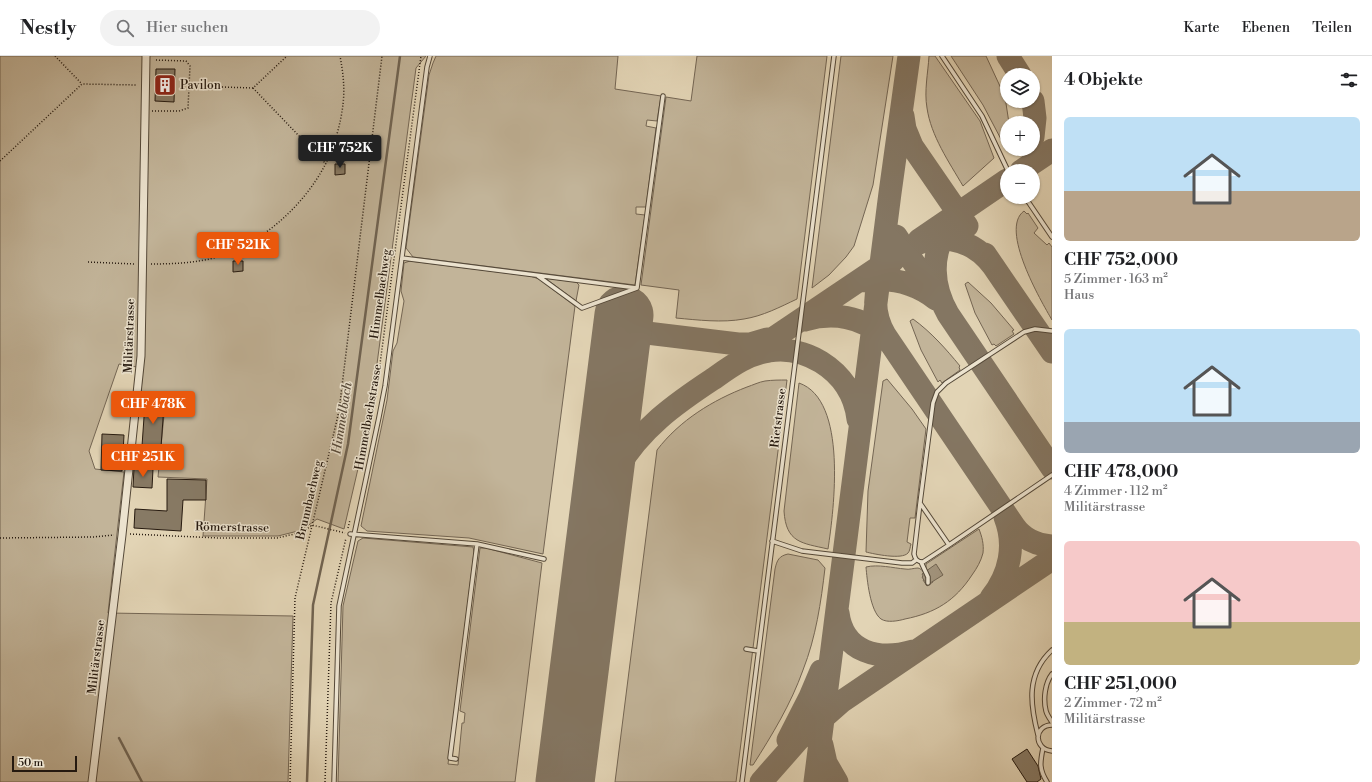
<!DOCTYPE html>
<html lang="de">
<head>
<meta charset="utf-8">
<style>
  body { margin:0; font-family:"Libre Bodoni",serif; background:#f2f2f2; color:#202124; height:100vh; display:flex; flex-direction:column; font-size:15px; white-space:nowrap }
  * { box-sizing:border-box; margin:0 }
  p { font-size:13px; color:#757577 }
  .icon { flex:none; width:22px; height:22px; fill:none; stroke:currentColor; stroke-width:2; stroke-linecap:round; stroke-linejoin:round }
  .map { position:relative; flex:1; overflow:hidden }
  .sheet { display:flex; flex-direction:column; background:#fff; width:320px }
  .sheet>* { flex:none }
  .tools { position:absolute; left:1000px; top:12px; display:grid; gap:8px }
  .tools a { display:grid; place-items:center; width:40px; height:40px; border-radius:50%; background:#fff; box-shadow:0 1px 3px #0004; font-size:20px }
  .scale { position:absolute; left:12px; bottom:10px; width:65px; box-sizing:border-box; padding-left:4px; border:2px solid #25190f; border-top:0; font-size:11px; line-height:14px; white-space:nowrap; color:#25190f; -webkit-text-stroke:3px #ece3cf; paint-order:stroke }
  .price { position:absolute; translate:-50% -34px; padding:0 9px; border-radius:4px; background:#ea580c; color:#fff; font-size:13px; line-height:26px; filter:drop-shadow(0 1px 2px #0008) }
  .price::after { content:''; position:absolute; left:50%; top:24px; width:12px; height:9px; margin-left:-6px; background:inherit; clip-path:polygon(0 0,100% 0,50% 100%) }
  .price.on { background:#222; color:#fff }
  ul { padding:0; list-style:none }
  li { display:grid; align-content:center; gap:8px; height:212px; padding:0 12px }
  li span { display:grid; place-items:center; height:124px; border-radius:6px; color:#555 }
  li>.icon { margin-inline-start:auto }
  span .icon { width:72px; height:72px; fill:#fffc; stroke-width:1 }
  li b { font-size:17px }
  h2 { display:flex; justify-content:space-between; align-items:center; height:48px; padding:0 12px; font-size:17px }
  header { display:flex; align-items:center; gap:24px; box-sizing:border-box; height:56px; padding:0 20px; background:#fff; border-bottom:1px solid #e0e0e0 }
  header strong { font-size:19px }
  nav { display:flex; gap:22px; margin-inline-start:auto; font-size:14px }
  .search { width:280px; height:36px; background:#f2f2f2; display:flex; align-items:center; gap:10px; box-sizing:border-box; padding:0 14px; border-radius:22px; color:#757577; font-size:15px }
  main { display:flex; flex:1; min-height:0 }
  .map>svg:first-child { display:block }
  .green { fill:#c2b499; stroke:#746654 }
  .water { fill:#a2947d; stroke:#706351 }
  .lines { fill:none; stroke-linecap:round; stroke-linejoin:round }
  .stream { stroke:#706351; stroke-width:2.5 }
  .taxiway { stroke:#847662; stroke-width:23 }
  .runway { stroke:#847662; stroke-width:59 }
  .building { fill:#877a65; stroke:#25190f }
  .service-casing { stroke:#544838; stroke-width:5.5 }
  .minor-casing { stroke:#544838; stroke-width:9 }
  .path { stroke:#25190f; stroke-width:1.5; stroke-dasharray:1 2; stroke-linecap:butt }
  .service { stroke:#ece3cf; stroke-width:3.5 }
  .minor { stroke:#ece3cf; stroke-width:7 }
  .labels { text-anchor:middle; stroke-width:3; stroke-linejoin:round; paint-order:stroke }
  .poi-label { font-size:12px; fill:#25190f; stroke:#ece3cf; text-anchor:start }
  .street-label { font-size:12px; fill:#25190f; stroke:#ece3cf }
  .water-label { font-size:13px; font-style:italic; fill:#574a3b; stroke:#ece3cf }
</style>
</head>
<body>
<header>
<strong>Nestly</strong>
<div class="search"><svg class="icon" aria-label="search" viewBox="0 0 24 24"><circle cx="10" cy="10" r="6"/><path d="M15 15l6 6"/></svg>Hier suchen</div>
<nav><a>Karte</a><a>Ebenen</a><a>Teilen</a></nav>
</header>
<main>
<div class="map">
<svg width="1052" height="726" viewBox="0 0 1052 726">
  <rect width="100%" height="100%" fill="#e2d4b5"/>
  <filter id="stains"><feTurbulence type="fractalNoise" baseFrequency=".005" numOctaves="4"/><feColorMatrix values="0 0 0 0 .2 0 0 0 0 .09 0 0 0 0 .02 0 0 0 .5 -.17"/></filter>
  <radialGradient id="worn" r=".72"><stop offset=".6" stop-color="#630" stop-opacity="0"/><stop offset="1" stop-color="#630" stop-opacity=".3"/></radialGradient>
  <!-- green -->
  <path class="green" d="M0,0H426L416,12L370,361L344,473L317,463L302,474L278,480H203L207,423L158,421L165,349L140,346L143,312L119,308L89,395L95,413L124,416L108,557L293,560L288,726H0Z
    M436,0H618L615,33L661,40L657,65L647,64L646,70L656,72L646,151H636V158L645,159L635,229L413,201L406,192L429,19L433,7Z
    M697,0H827L797,243C780,251 763,260 744,263C722,267 698,264 676,262L679,234L641,229L666,41L691,45Z
    M841,0H893L873,129L854,190L846,201L829,219L812,232Z
    M929,0H935L980,65L994,102L963,130C949,106 931,80 927,52C924,35 928,17 929,0Z
    M951,0H986L1005,41L1009,67H1007V77L1003,87L983,49Z
    M1024,155L1027,158L1028,157L1038,172L1034,177L1047,189L1049,187L1052,191V264C1041,245 999,173 1024,155Z
    M410,205L530,220L539,223L575,250L543,498L469,482L367,475L361,470L387,344L393,295L397,287L404,245L401,235L404,207Z
    M545,222L576,226L579,229L576,245Z
    M968,226L991,247L1014,274L1012,275L1014,278L996,290L994,288L992,289L975,257L965,228Z
    M913,263C931,276 946,293 960,310L959,311L960,314L942,327L940,324L938,326L921,294L910,265Z
    M887,323L912,353L926,373L915,462H910L907,486L911,488C910,491 910,495 908,497C902,504 874,498 866,496L868,435L883,325Z
    M787,324L736,726H615L657,394C680,364 713,344 747,331C753,329 759,326 765,325C772,324 780,324 787,324Z
    M799,327C848,344 834,453 828,493C802,487 786,487 784,455Z
    M979,473C982,481 984,488 983,497C981,505 977,512 972,519C955,545 935,557 905,563C898,565 887,567 881,563C870,555 867,523 866,511C878,508 893,512 905,513C909,514 914,512 918,512C923,513 925,519 926,522L923,524L927,530L933,526L926,514V508Z
    M363,482L473,491L474,496L448,708L458,709L462,667H464L465,657L460,655L480,492H486L542,507L515,726H338L343,550L358,485Z
    M788,498L818,504L825,512C821,546 816,581 803,614C791,648 772,679 753,709H750L775,513C777,504 779,500 788,498Z"/>
  <!-- water -->
  <path class="water" d="M936,508L943,519L927,529L922,521L923,520L922,518Z"/>
  <g class="lines">
    <!-- stream -->
    <path class="stream" d="M119,682L142,726
      M307,726L313,549L348,388L400,0"/>
    <!-- taxiway -->
    <path class="taxiway" d="M1008,0L1020,19
      M1033,45L1035,62L1033,81
      M903,60L905,73L912,90L967,170
      M1021,115L1052,94
      M948,171C930,199 932,230 948,258L1052,412
      M896,180L936,240
      M919,184L1007,124
      M985,198L1052,296
      M994,211C945,144 845,209 885,279L1014,470C1023,483 1037,489 1052,490
      M866,225C892,221 915,227 936,243
      M805,264C832,256 863,260 883,281
      M622,274L738,288H750L767,283
      M753,296L888,205
      M596,479C600,455 605,434 617,413C640,373 675,348 713,323C730,311 747,298 769,295C787,292 806,297 821,306C842,319 855,339 858,363
      M991,542C1010,518 1016,489 1005,461
      M838,557C843,597 879,605 913,595
      M788,684L810,641L821,615
      M822,689L826,707L837,726
      M761,726L799,683L841,646L1052,503
      M815,726L890,137L909,0"/>
    <!-- runway -->
    <path class="runway" d="M565,726L624,259"/>
  </g>
  <!-- building -->
  <path class="building" d="M156,13H175L174,46L155,45Z
    M335,108H345V118L335,119Z
    M233,205H243V215L233,216Z
    M145,347L164,349L161,391L142,390Z
    M102,378L124,379L122,415L101,414Z
    M134,412L153,413L152,432L133,431Z
    M167,423L206,424V444H183L181,475L134,472L135,453L167,455Z
    M1027,693L1038,710L1041,723L1037,726H1027L1012,703Z"/>
  <g class="lines">
    <!-- service casing -->
    <g class="service-casing">
      <path id="service" d="M942,0L982,60L1008,115
        M1025,141L1052,181
        M402,202L637,232L582,252L538,220
        M637,232L663,40
        M1052,275L1035,273L1024,276L946,327L937,336L933,347L920,447L949,489L1052,419
        M920,447L914,498C915,503 917,506 923,506L949,489
        M350,478L477,488L544,503
        M772,485L802,495L902,507H912L916,504
        M921,506L928,521V527
        M746,593L758,595
        M1052,618C1045,627 1043,643 1046,655C1047,659 1050,663 1052,666
        M1052,669C1034,669 1033,693 1052,695
        M1038,679C1030,648 1026,618 1052,594
        M1043,692C1040,707 1039,713 1047,726
        M456,703L450,702L477,488
        M334,726L339,550L379,361L385,330L427,11L430,0
        M742,726L834,0"/>
    </g>
    <!-- minor casing -->
    <g class="minor-casing">
      <path id="minor" d="M92,726L122,479L141,300L146,0"/>
    </g>
    <!-- path -->
    <path class="path" d="M55,0L82,28
      M189,30L253,32L287,0
      M253,32L326,108
      M152,55H179L188,52L190,10L186,5L154,4
      M0,105L82,28L137,29
      M88,206L135,208
      M151,208C172,208 194,207 214,202C260,189 303,151 325,109C334,92 341,67 343,48C345,32 343,16 340,0
      M374,353L421,0
      M348,472L350,464
      M130,478L219,482H277L303,476L312,469L345,477
      M0,482L93,481L114,479
      M290,726L295,542L339,355L382,0
      M325,726L331,547L346,482"/>
    <!-- service -->
    <use href="#service" class="service"/>
    <!-- minor -->
    <use href="#minor" class="minor"/>
  </g>
  <!-- icons -->
  <defs>
    <g id="building-square" transform="scale(1.15)"><rect x="-9" y="-9" width="18" height="18" rx="4" fill="#8f2418" stroke="#ece3cf"/><path d="M-4-6H4V6H1V3H-1V6H-4ZM-2.5-4.3h1.7v1.8h-1.7ZM.8-4.3h1.7v1.8H.8ZM-2.5-1h1.7V.8h-1.7ZM.8-1h1.7V.8H.8Z" fill="#fff"/></g>
  </defs>
  <g fill-rule="evenodd">
    <use href="#building-square" x="165" y="29"/>
  </g>
  <g class="labels">
    <!-- poi labels -->
    <g class="poi-label">
      <text x="180" y="33">Pavilon</text>
    </g>
    <!-- street labels -->
    <g class="street-label">
      <text transform="translate(380 238) rotate(-82)" y="4">Himmelbachweg</text>
      <text transform="translate(129 280) rotate(-88)" y="4">Militärstrasse</text>
      <text transform="translate(368 361) rotate(-80)" y="4">Himmelbachstrasse</text>
      <text transform="translate(778 362) rotate(-83)" y="4">Rietstrasse</text>
      <text transform="translate(309 444) rotate(-77)" y="4">Brunnbachweg</text>
      <text transform="translate(232 471) rotate(1)" y="4">Römerstrasse</text>
      <text transform="translate(96 601) rotate(-83)" y="4">Militärstrasse</text>
    </g>
    <!-- water labels -->
    <g class="water-label">
      <text transform="translate(341 362) rotate(-81)" y="5">Himmelbach</text>
    </g>
  </g>
  <rect width="100%" height="100%" filter="url(#stains)"/>
  <rect width="100%" height="100%" fill="url(#worn)"/>
</svg>
<div class="tools">
<a><svg class="icon" aria-label="layers" viewBox="0 0 24 24"><path d="M12 4l9 5-9 5-9-5zM3 14l9 5 9-5"/></svg></a>
<a>+</a>
<a>−</a>
</div>
<div class="scale">50 m</div>
<b class="price on" style="left:340px;top:113px">CHF 752K</b>
<b class="price" style="left:238px;top:210px">CHF 521K</b>
<b class="price" style="left:153px;top:369px">CHF 478K</b>
<b class="price" style="left:143px;top:422px">CHF 251K</b>
</div>
<section class="sheet">
<h2>4 Objekte<svg class="icon" aria-label="filters" viewBox="0 0 24 24"><path d="M4 7h16M4 17h16"/><circle cx="9" cy="7" r="2"/><circle cx="15" cy="17" r="2"/></svg></h2>
<ul>
<li><span style="background:linear-gradient(#bfe0f5 60%,#b9a48a 0)"><svg class="icon" aria-label="home" viewBox="0 0 24 24"><path d="M3 11l9-7 9 7M6 9v11h12V9"/></svg></span><div><b>CHF 752,000</b><p>5 Zimmer · 163 m²</p><p>Haus</p></div></li>
<li><span style="background:linear-gradient(#bfe0f5 75%,#9aa5b1 0)"><svg class="icon" aria-label="home" viewBox="0 0 24 24"><path d="M3 11l9-7 9 7M6 9v11h12V9"/></svg></span><div><b>CHF 478,000</b><p>4 Zimmer · 112 m²</p><p>Militärstrasse</p></div></li>
<li><span style="background:linear-gradient(#f6c9c9 65%,#c2b280 0)"><svg class="icon" aria-label="home" viewBox="0 0 24 24"><path d="M3 11l9-7 9 7M6 9v11h12V9"/></svg></span><div><b>CHF 251,000</b><p>2 Zimmer · 72 m²</p><p>Militärstrasse</p></div></li>
</ul>
</section>
</main>
</body>
</html>
